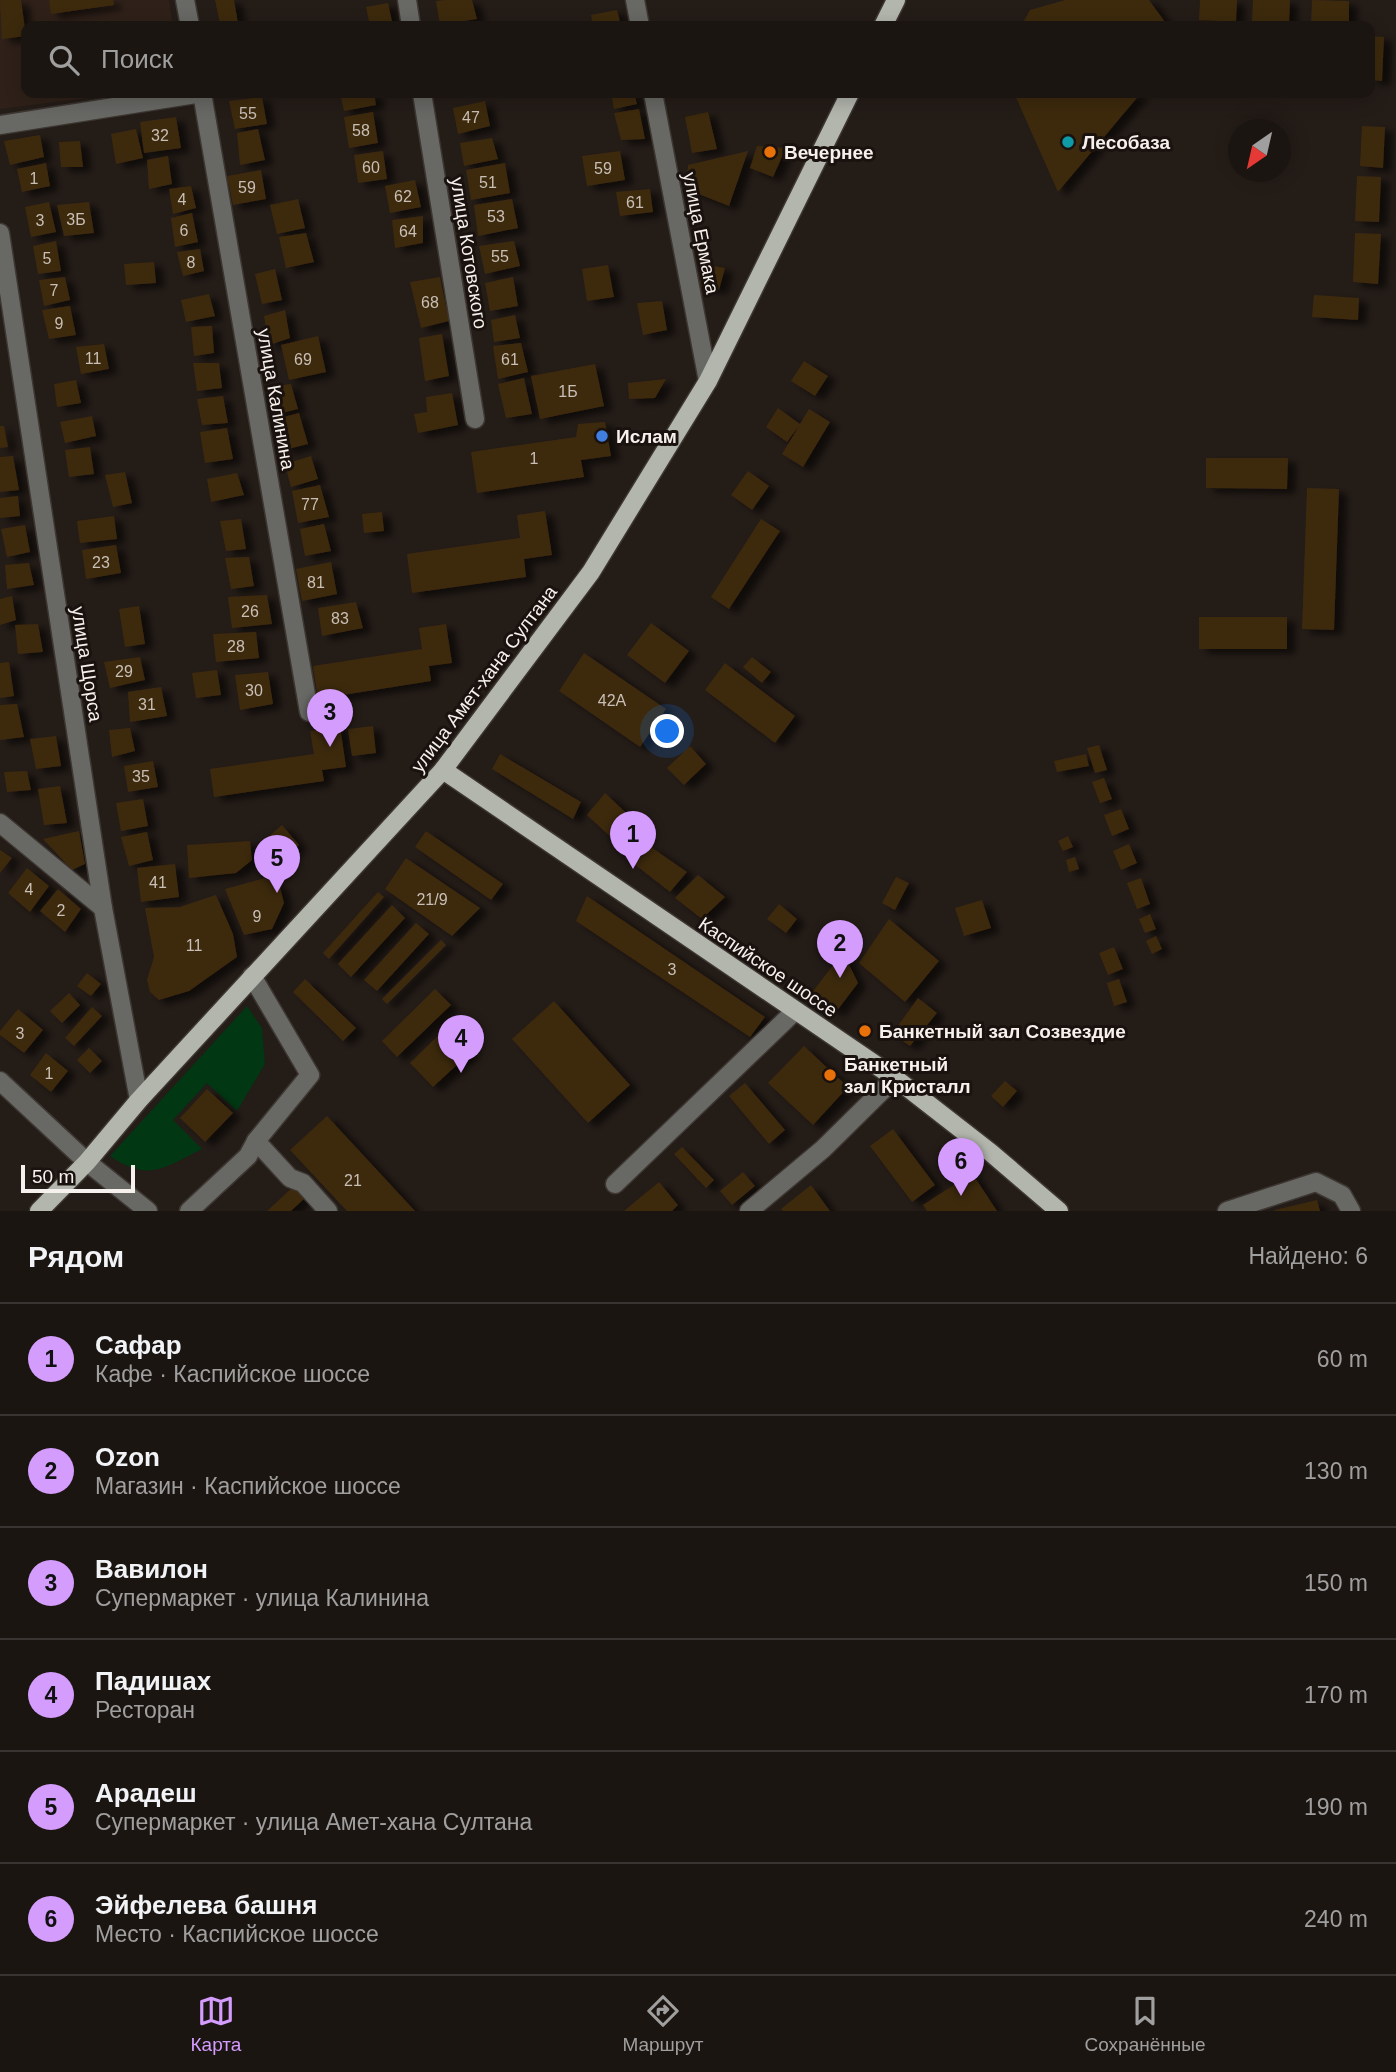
<!DOCTYPE html>
<html lang="ru">
<head>
<meta charset="utf-8">
<style>
	:root { --surface:#1b1511; --page:#28221f; --text:#f1f3f6; --muted:#a09f9f; --line:#393431; --accent:#d39cfd }
	body { margin:0; font-family:Arial,sans-serif; background:var(--page); color:var(--text) }
	.compass { position:absolute; left:1228px; top:119px; width:63px; height:63px; border-radius:50%; background:var(--surface); box-shadow:0 4px 18px #0003; rotate:214deg }
	.scale { position:absolute; left:21px; bottom:18px; width:114px; box-sizing:border-box; padding-left:7px; border:4px solid #f7f1ee; border-top:0; font-size:19px; line-height:24px; white-space:nowrap; color:#f7f1ee; -webkit-text-stroke:5px #1a120e; paint-order:stroke }
	.you { position:absolute; left:668px; top:732px; width:24px; height:24px; margin:-18px; border:5px solid #fff; border-radius:50%; background:#1a73e8; box-shadow:0 0 0 10px #1a73e833 }
	.badge { display:grid; place-items:center; width:46px; height:46px; border-radius:50%; background:var(--accent); color:#111; font-size:23px; font-weight:700 }
	.pin { position:absolute; translate:-50% -58px; filter:drop-shadow(0 2px 4px #0008) }
	.pin::after { content:''; position:absolute; top:37px; width:24px; height:21px; background:inherit; clip-path:polygon(0 0,100% 0,50% 100%) }
	.list { margin:0; padding:0; list-style:none }
	h2 { display:flex; justify-content:space-between; align-items:center; height:91px; margin:0; padding:0 28px; font-size:30px }
	h2 small { font-size:23px; font-weight:400; color:var(--muted) }
	.list li { display:grid; grid-template-columns:46px 1fr auto; gap:21px; align-items:center; box-sizing:border-box; height:112px; padding:0 28px; border-top:2px solid var(--line) }
	.list b { display:block; font-size:26px; white-space:nowrap }
	.list p { margin:0; font-size:23px; white-space:nowrap; color:var(--muted) }
	.list em { font-size:23px; font-style:normal; color:var(--muted) }
	.icon { flex:none; width:38px; height:38px; fill:none; stroke:currentColor; stroke-width:2; stroke-linecap:round; stroke-linejoin:round }
	.map { position:relative; flex:none; width:1396px; height:1211px; overflow:hidden }
	.search { position:absolute; background:var(--surface); box-shadow:0 4px 18px #0003; left:21px; right:21px; top:21px; height:77px; display:flex; align-items:center; gap:18px; box-sizing:border-box; padding:0 24px; border-radius:14px; color:var(--muted); font-size:26px }
	.sheet { height:763px; background:var(--surface) }
	nav { display:flex; justify-content:space-around; align-items:center; box-sizing:border-box; height:98px; border-top:2px solid var(--line); background:var(--surface); font-size:19px; color:var(--muted) }
	nav a { display:grid; justify-items:center; gap:4px }
	nav .on { color:var(--accent) }
	.map>svg:first-child { display:block }
	.built { fill:#2f2119 }
	.green { fill:#013713 }
	.building { fill:#3e2911; filter:url(#shadow) }
	.lines { fill:none; stroke-linecap:round; stroke-linejoin:round }
	.minor-casing { stroke:#3d3631; stroke-width:21 }
	.major-casing { stroke:#3d3631; stroke-width:21 }
	.minor { stroke:#686965; stroke-width:18 }
	.major { stroke:#b3b6ad; stroke-width:18 }
	.culture-dot { fill:#0f9aa8; stroke:#1a120e; stroke-width:2.5 }
	.food-dot { fill:#e8710a; stroke:#1a120e; stroke-width:2.5 }
	.shop-dot { fill:#3f7fe0; stroke:#1a120e; stroke-width:2.5 }
	.labels { text-anchor:middle; dominant-baseline:central; stroke-width:6; stroke-linejoin:round; paint-order:stroke }
	.number-label { font-size:16px; fill:#c9bfb7 }
	.poi-label { font-size:19px; font-weight:bold; fill:#f7f1ee; stroke:#1a120e; text-anchor:start }
	.street-label { font-size:19px; fill:#f7f1ee; stroke:#1a120e }
</style>
</head>
<body>
<div class="map">
<svg width="1396" height="1211" viewBox="0 0 1396 1211">
	<defs>
		<filter id="shadow"><feDropShadow dx="8" dy="4.5" stdDeviation="3.5" flood-color="#0009"/></filter>
	</defs>
	<rect width="100%" height="100%" fill="#241c17"/>
	<polygon class="built" points="0,0 169,0 173,26 26,26 26,93 127,93 0,109"/>
	<path class="green" d="M247,1006L262,1028L265,1064L237,1111L207,1083L173,1120L202,1149C166,1167 148,1183 110,1156Z"/>
	<g class="building">
		<polygon points="0,0 21,0 26,36 2,39"/>
		<polygon points="49,0 113,0 114,5 51,14"/>
		<polygon points="215,0 234,0 238,23 220,24"/>
		<polygon points="445,0 472,0 477,19 440,25 436,1"/>
		<polygon points="1065,0 1149,0 1168,26 1021,26 1030,10"/>
		<polygon points="1200,0 1237,0 1236,22 1199,20"/>
		<polygon points="1253,0 1290,0 1289,25 1252,24"/>
		<polygon points="1312,0 1349,1 1349,26 1311,26"/>
		<polygon points="388,3 393,26 370,26 366,7"/>
		<polygon points="617,10 621,26 593,26 591,15"/>
		<polygon points="1370,36 1384,37 1382,81 1370,80"/>
		<polygon points="340,93 374,93 376,105 344,111"/>
		<polygon points="611,93 634,93 637,104 614,109"/>
		<polygon points="1014,93 1141,93 1058,192"/>
		<polygon points="262,97 267,124 235,129 229,101"/>
		<polygon points="485,101 490,126 458,134 453,108"/>
		<polygon points="639,109 645,139 621,140 614,113"/>
		<polygon points="373,112 378,143 349,148 344,117"/>
		<polygon points="708,112 717,149 692,153 685,117"/>
		<polygon points="176,117 181,148 144,153 140,122"/>
		<polygon points="1362,126 1385,127 1383,168 1360,166"/>
		<polygon points="136,129 143,158 116,164 111,134"/>
		<polygon points="258,129 265,160 240,165 237,133"/>
		<polygon points="40,135 44,157 10,165 4,141"/>
		<polygon points="492,138 498,159 464,166 460,143"/>
		<polygon points="80,141 83,167 61,167 59,142"/>
		<polygon points="757,146 786,148 773,177 750,168"/>
		<polygon points="383,151 387,179 358,183 354,155"/>
		<polygon points="620,151 625,180 587,186 582,156"/>
		<polygon points="748,151 729,206 686,189 688,165"/>
		<polygon points="168,156 172,184 149,189 147,160"/>
		<polygon points="46,163 50,186 22,192 17,169"/>
		<polygon points="505,163 510,193 471,200 466,170"/>
		<polygon points="261,170 266,199 233,205 227,176"/>
		<polygon points="1357,176 1381,177 1379,222 1355,221"/>
		<polygon points="415,180 421,207 390,213 385,186"/>
		<polygon points="191,186 196,208 173,214 169,189"/>
		<polygon points="650,189 653,212 620,216 616,192"/>
		<polygon points="298,199 305,228 277,234 270,205"/>
		<polygon points="512,199 518,228 478,236 474,205"/>
		<polygon points="49,202 56,232 31,237 25,207"/>
		<polygon points="89,202 94,233 64,236 57,205"/>
		<polygon points="192,213 198,242 175,247 171,218"/>
		<polygon points="423,216 423,243 395,248 392,220"/>
		<polygon points="306,233 314,262 286,268 279,237"/>
		<polygon points="1355,233 1381,234 1378,284 1353,282"/>
		<polygon points="56,241 61,271 38,274 33,246"/>
		<polygon points="514,241 520,266 485,274 479,246"/>
		<polygon points="200,249 204,271 183,276 177,252"/>
		<polygon points="154,262 156,283 126,285 124,264"/>
		<polygon points="698,263 725,268 719,290 701,287"/>
		<polygon points="608,265 614,297 587,301 582,269"/>
		<polygon points="275,269 282,300 262,304 255,274"/>
		<polygon points="65,277 70,300 44,306 39,280"/>
		<polygon points="440,277 449,321 421,328 410,282"/>
		<polygon points="513,277 518,306 490,311 485,283"/>
		<polygon points="209,294 215,316 186,322 181,300"/>
		<polygon points="1314,295 1359,298 1358,320 1312,317"/>
		<polygon points="662,301 667,330 643,335 637,303"/>
		<polygon points="70,306 76,335 49,339 42,310"/>
		<polygon points="285,310 290,338 269,345 264,316"/>
		<polygon points="515,315 520,338 494,342 491,320"/>
		<polygon points="212,326 214,353 194,356 191,327"/>
		<polygon points="442,334 449,376 425,381 419,338"/>
		<polygon points="318,336 326,372 289,380 281,345"/>
		<polygon points="521,343 528,372 498,379 493,346"/>
		<polygon points="104,344 109,369 81,374 76,347"/>
		<polygon points="804,361 828,376 815,396 791,381"/>
		<polygon points="193,363 219,363 222,388 197,391"/>
		<polygon points="595,364 604,406 540,419 531,376"/>
		<polygon points="524,378 532,414 506,418 498,384"/>
		<polygon points="666,379 655,398 629,399 628,383"/>
		<polygon points="76,380 81,403 57,407 54,384"/>
		<polygon points="291,384 298,409 274,415 270,387"/>
		<polygon points="452,393 458,425 418,433 414,414 427,412 426,397"/>
		<polygon points="223,396 228,423 202,425 197,399"/>
		<polygon points="778,408 800,424 809,409 830,422 803,467 782,454 799,426 787,442 766,427"/>
		<polygon points="299,413 308,444 284,450 276,419"/>
		<polygon points="92,416 96,436 65,443 60,422"/>
		<polygon points="605,422 611,456 581,460 584,477 477,493 471,452 576,437 578,424"/>
		<polygon points="0,426 4,426 8,447 0,448"/>
		<polygon points="227,428 233,459 205,463 200,432"/>
		<polygon points="90,447 94,474 69,477 65,450"/>
		<polygon points="13,456 19,490 0,492 0,457"/>
		<polygon points="311,456 318,479 291,487 285,464"/>
		<polygon points="1206,458 1288,458 1287,489 1206,488"/>
		<polygon points="748,471 769,486 752,510 731,495"/>
		<polygon points="125,472 132,503 113,507 105,475"/>
		<polygon points="237,473 244,495 211,502 207,479"/>
		<polygon points="320,485 329,517 298,523 292,491"/>
		<polygon points="1307,488 1339,489 1334,630 1302,629"/>
		<polygon points="18,496 20,516 0,518 0,498"/>
		<polygon points="545,511 552,555 524,559 526,577 412,593 407,554 520,538 517,515"/>
		<polygon points="382,512 384,531 364,533 362,514"/>
		<polygon points="114,516 117,539 80,543 77,521"/>
		<polygon points="241,519 246,549 226,551 220,521"/>
		<polygon points="761,519 780,531 729,609 711,597"/>
		<polygon points="324,524 331,551 305,556 300,529"/>
		<polygon points="25,525 30,552 7,557 1,529"/>
		<polygon points="116,545 121,573 86,579 82,550"/>
		<polygon points="249,557 254,586 231,589 225,558"/>
		<polygon points="331,562 337,594 302,601 296,569"/>
		<polygon points="29,563 34,585 7,589 5,565"/>
		<polygon points="267,595 272,624 232,628 228,597"/>
		<polygon points="12,596 16,620 0,625 0,599"/>
		<polygon points="356,602 363,628 322,636 318,608"/>
		<polygon points="139,606 145,644 125,647 119,609"/>
		<rect x="1199" y="617" width="88" height="32"/>
		<polygon points="651,623 689,651 665,683 627,655"/>
		<polygon points="38,624 43,652 18,654 15,625"/>
		<polygon points="446,624 452,663 429,666 431,681 318,699 313,666 422,649 419,628"/>
		<polygon points="256,632 259,658 216,662 213,634"/>
		<polygon points="584,653 666,709 640,747 559,691"/>
		<polygon points="140,657 145,680 110,688 104,662"/>
		<polygon points="752,657 771,672 762,683 743,667"/>
		<polygon points="9,662 14,696 0,698 0,663"/>
		<polygon points="725,663 795,716 775,743 705,690"/>
		<polygon points="217,670 221,695 196,698 192,673"/>
		<polygon points="268,672 273,704 240,710 235,675"/>
		<polygon points="161,687 167,716 130,722 128,692"/>
		<polygon points="17,704 24,737 0,740 0,705"/>
		<polygon points="340,726 346,767 322,770 324,781 214,797 210,769 314,754 310,731"/>
		<polygon points="373,726 376,753 352,756 348,729"/>
		<polygon points="130,728 135,751 112,757 109,730"/>
		<polygon points="56,736 61,766 36,769 30,739"/>
		<polygon points="1099,745 1107,770 1095,773 1087,748"/>
		<polygon points="690,746 706,764 684,785 667,768"/>
		<polygon points="500,754 581,802 573,819 492,769"/>
		<polygon points="1086,754 1089,766 1057,772 1054,761"/>
		<polygon points="153,761 158,787 128,792 124,766"/>
		<polygon points="27,771 31,790 7,792 4,772"/>
		<polygon points="1104,778 1112,799 1100,803 1092,782"/>
		<polygon points="60,786 67,823 44,825 38,789"/>
		<polygon points="605,793 637,823 617,843 587,815"/>
		<polygon points="143,799 148,826 121,831 116,803"/>
		<polygon points="1121,809 1129,829 1112,836 1104,815"/>
		<polygon points="282,825 299,845 278,861 261,843"/>
		<polygon points="79,831 85,864 72,870 43,839"/>
		<polygon points="426,831 503,884 491,900 415,847"/>
		<polygon points="147,832 153,860 129,866 121,837"/>
		<polygon points="1068,836 1073,847 1063,851 1058,841"/>
		<polygon points="250,841 252,860 236,873 189,878 187,845"/>
		<polygon points="1129,844 1137,863 1121,870 1113,851"/>
		<polygon points="651,847 687,872 670,892 634,864"/>
		<polygon points="0,850 12,858 0,873"/>
		<polygon points="1075,857 1079,869 1069,872 1066,860"/>
		<polygon points="406,858 480,908 452,936 385,889"/>
		<polygon points="175,864 179,897 141,902 137,868"/>
		<polygon points="27,868 49,886 30,912 8,893"/>
		<polygon points="698,875 725,897 702,919 675,898"/>
		<polygon points="896,877 909,883 895,910 882,903"/>
		<polygon points="265,878 280,887 284,903 272,929 244,935 225,889"/>
		<polygon points="1141,878 1150,904 1137,909 1127,883"/>
		<polygon points="58,889 81,909 65,932 40,911"/>
		<polygon points="378,892 384,897 329,959 323,953"/>
		<polygon points="216,895 233,934 237,957 189,991 159,1000 150,992 147,980 154,957 145,908 180,907"/>
		<polygon points="587,896 765,1017 750,1037 576,921"/>
		<polygon points="982,900 991,928 964,936 955,908"/>
		<polygon points="779,904 797,919 786,933 767,919"/>
		<polygon points="392,905 405,918 351,977 338,964"/>
		<polygon points="1150,914 1156,929 1145,933 1139,919"/>
		<polygon points="889,919 939,961 905,1002 859,963"/>
		<polygon points="416,923 429,934 377,991 364,980"/>
		<polygon points="1156,936 1162,949 1152,954 1146,941"/>
		<polygon points="441,940 446,945 387,1004 382,999"/>
		<polygon points="1114,947 1123,969 1108,975 1099,953"/>
		<polygon points="843,952 858,983 836,1012 811,994"/>
		<polygon points="87,973 101,984 91,996 77,986"/>
		<polygon points="305,979 356,1028 343,1041 293,992"/>
		<polygon points="1119,979 1127,1002 1114,1006 1107,983"/>
		<polygon points="435,989 451,1005 397,1057 382,1041"/>
		<polygon points="69,993 80,1005 62,1023 50,1011"/>
		<polygon points="918,998 937,1013 910,1046 892,1034"/>
		<polygon points="554,1001 630,1085 588,1123 512,1039"/>
		<polygon points="92,1007 102,1016 74,1046 65,1038"/>
		<polygon points="18,1009 43,1030 24,1053 0,1035 0,1031"/>
		<polygon points="447,1027 471,1052 433,1087 410,1063"/>
		<polygon points="804,1046 848,1087 813,1125 768,1083"/>
		<polygon points="89,1048 102,1061 90,1073 77,1060"/>
		<polygon points="46,1053 68,1071 51,1092 30,1075"/>
		<polygon points="1005,1081 1017,1091 1003,1107 991,1096"/>
		<polygon points="745,1083 785,1130 769,1144 729,1096"/>
		<polygon points="207,1089 233,1113 205,1142 180,1118"/>
		<polygon points="327,1116 415,1211 347,1211 290,1150"/>
		<polygon points="893,1129 935,1185 912,1202 870,1146"/>
		<polygon points="682,1147 714,1180 706,1188 674,1154"/>
		<polygon points="743,1172 755,1186 732,1205 720,1191"/>
		<polygon points="972,1173 997,1211 927,1211 923,1205"/>
		<polygon points="659,1182 678,1205 672,1211 624,1211"/>
		<polygon points="295,1185 306,1197 291,1211 267,1211"/>
		<polygon points="811,1185 830,1211 783,1211 781,1209"/>
		<polygon points="1317,1200 1320,1211 1275,1211 1275,1210"/>
	</g>
	<g class="lines">
		<defs>
			<g id="minor">
				<polyline points="185,0 190,26"/>
				<polyline points="407,0 411,26"/>
				<polyline points="635,0 640,26"/>
				<polyline points="202,93 309,712"/>
				<polyline points="422,93 475,419"/>
				<polyline points="653,93 708,381"/>
				<polyline points="0,125 202,93"/>
				<polyline points="0,233 103,908 139,1100"/>
				<polyline points="0,823 103,908"/>
				<polyline points="0,1081 87,1162 148,1211"/>
				<polyline points="256,1141 290,1178 303,1183 328,1211"/>
				<polyline points="615,1184 795,1011"/>
				<polyline points="189,1211 248,1156 256,1141 310,1075 252,976"/>
				<polyline points="749,1211 823,1149 895,1078"/>
				<polyline points="1227,1211 1316,1182 1342,1195 1351,1211"/>
			</g>
			<g id="major">
				<polyline points="883,26 896,0"/>
				<polyline points="443,770 895,1078 990,1152 1059,1211"/>
				<polyline points="39,1211 87,1162 139,1100 443,770 591,572 708,381 850,93"/>
			</g>
		</defs>
		<use href="#minor" class="minor-casing"/>
		<use href="#major" class="major-casing"/>
		<use href="#minor" class="minor"/>
		<use href="#major" class="major"/>
	</g>
	<circle class="culture-dot" cx="1068" cy="142" r="7"/>
	<g class="food-dot">
		<circle cx="770" cy="152" r="7"/>
		<circle cx="865" cy="1031" r="7"/>
		<circle cx="830" cy="1075" r="7"/>
	</g>
	<circle class="shop-dot" cx="602" cy="436" r="7"/>
	<g class="labels">
		<g class="number-label">
			<text x="248" y="113">55</text>
			<text x="471" y="117">47</text>
			<text x="361" y="130">58</text>
			<text x="160" y="135">32</text>
			<text x="371" y="167">60</text>
			<text x="603" y="168">59</text>
			<text x="34" y="178">1</text>
			<text x="488" y="182">51</text>
			<text x="247" y="187">59</text>
			<text x="403" y="196">62</text>
			<text x="182" y="199">4</text>
			<text x="635" y="202">61</text>
			<text x="496" y="216">53</text>
			<text x="76" y="219">3Б</text>
			<text x="40" y="220">3</text>
			<text x="184" y="230">6</text>
			<text x="408" y="231">64</text>
			<text x="500" y="256">55</text>
			<text x="47" y="258">5</text>
			<text x="191" y="262">8</text>
			<text x="54" y="290">7</text>
			<text x="430" y="302">68</text>
			<text x="59" y="323">9</text>
			<text x="93" y="358">11</text>
			<text x="303" y="359">69</text>
			<text x="510" y="359">61</text>
			<text x="568" y="391">1Б</text>
			<text x="534" y="458">1</text>
			<text x="310" y="504">77</text>
			<text x="101" y="562">23</text>
			<text x="316" y="582">81</text>
			<text x="250" y="611">26</text>
			<text x="340" y="618">83</text>
			<text x="236" y="646">28</text>
			<text x="124" y="671">29</text>
			<text x="254" y="690">30</text>
			<text x="612" y="700">42А</text>
			<text x="147" y="704">31</text>
			<text x="141" y="776">35</text>
			<text x="158" y="882">41</text>
			<text x="29" y="889">4</text>
			<text x="432" y="899">21/9</text>
			<text x="61" y="910">2</text>
			<text x="257" y="916">9</text>
			<text x="194" y="945">11</text>
			<text x="672" y="969">3</text>
			<text x="20" y="1033">3</text>
			<text x="49" y="1073">1</text>
			<text x="353" y="1180">21</text>
		</g>
		<g class="poi-label">
			<text x="1082" y="142">Лесобаза</text>
			<text x="784" y="152">Вечернее</text>
			<text x="616" y="436">Ислам</text>
			<text x="879" y="1031">Банкетный зал Созвездие</text>
			<text x="844" y="1064">Банкетный<tspan x="844" dy="22">зал Кристалл</tspan></text>
		</g>
		<g class="street-label">
			<text transform="translate(701 233) rotate(79)">улица Ермака</text>
			<text transform="translate(469 253) rotate(81)">улица Котовского</text>
			<text transform="translate(276 399) rotate(80)">улица Калинина</text>
			<text transform="translate(87 664) rotate(81)">улица Щорса</text>
			<text transform="translate(484 679) rotate(-53)">улица Амет-хана Султана</text>
			<text transform="translate(768 967) rotate(34)">Каспийское шоссе</text>
		</g>
	</g>
</svg>
<svg class="compass" viewBox="-18 -18 36 36"><path d="M0-13l5 13h-10z" fill="#e53935"/><path d="M0 13l5-13h-10z" fill="#a09f9f"/></svg>
<div class="scale">50 m</div>
<div class="you"></div>
<div class="pin badge" style="left:633px;top:869px">1</div>
<div class="pin badge" style="left:840px;top:978px">2</div>
<div class="pin badge" style="left:330px;top:747px">3</div>
<div class="pin badge" style="left:461px;top:1073px">4</div>
<div class="pin badge" style="left:277px;top:893px">5</div>
<div class="pin badge" style="left:961px;top:1196px">6</div>
<div class="search"><svg class="icon" aria-label="search" viewBox="0 0 24 24"><circle cx="10" cy="10" r="6"/><path d="M15 15l6 6"/></svg>Поиск</div>
</div>
<section class="sheet">
<h2>Рядом<small>Найдено: 6</small></h2>
<ul class="list">
<li><span class="badge">1</span><div><b>Сафар</b><p>Кафе · Каспийское шоссе</p></div><em>60 m</em></li>
<li><span class="badge">2</span><div><b>Ozon</b><p>Магазин · Каспийское шоссе</p></div><em>130 m</em></li>
<li><span class="badge">3</span><div><b>Вавилон</b><p>Супермаркет · улица Калинина</p></div><em>150 m</em></li>
<li><span class="badge">4</span><div><b>Падишах</b><p>Ресторан</p></div><em>170 m</em></li>
<li><span class="badge">5</span><div><b>Арадеш</b><p>Супермаркет · улица Амет-хана Султана</p></div><em>190 m</em></li>
<li><span class="badge">6</span><div><b>Эйфелева башня</b><p>Место · Каспийское шоссе</p></div><em>240 m</em></li>
</ul>
</section>
<nav>
<a class="on"><svg class="icon" aria-label="map" viewBox="0 0 24 24"><path d="M3 6l6-2 6 2 6-2v14l-6 2-6-2-6 2zM9 4v14M15 6v14"/></svg>Карта</a>
<a><svg class="icon" aria-label="directions" viewBox="0 0 24 24"><path d="M12 3l9 9-9 9-9-9zM9 14v-3h6M13 9l2 2-2 2"/></svg>Маршрут</a>
<a><svg class="icon" aria-label="saved" viewBox="0 0 24 24"><path d="M7 4h10v16l-5-4-5 4z"/></svg>Сохранённые</a>
</nav>
</body>
</html>
